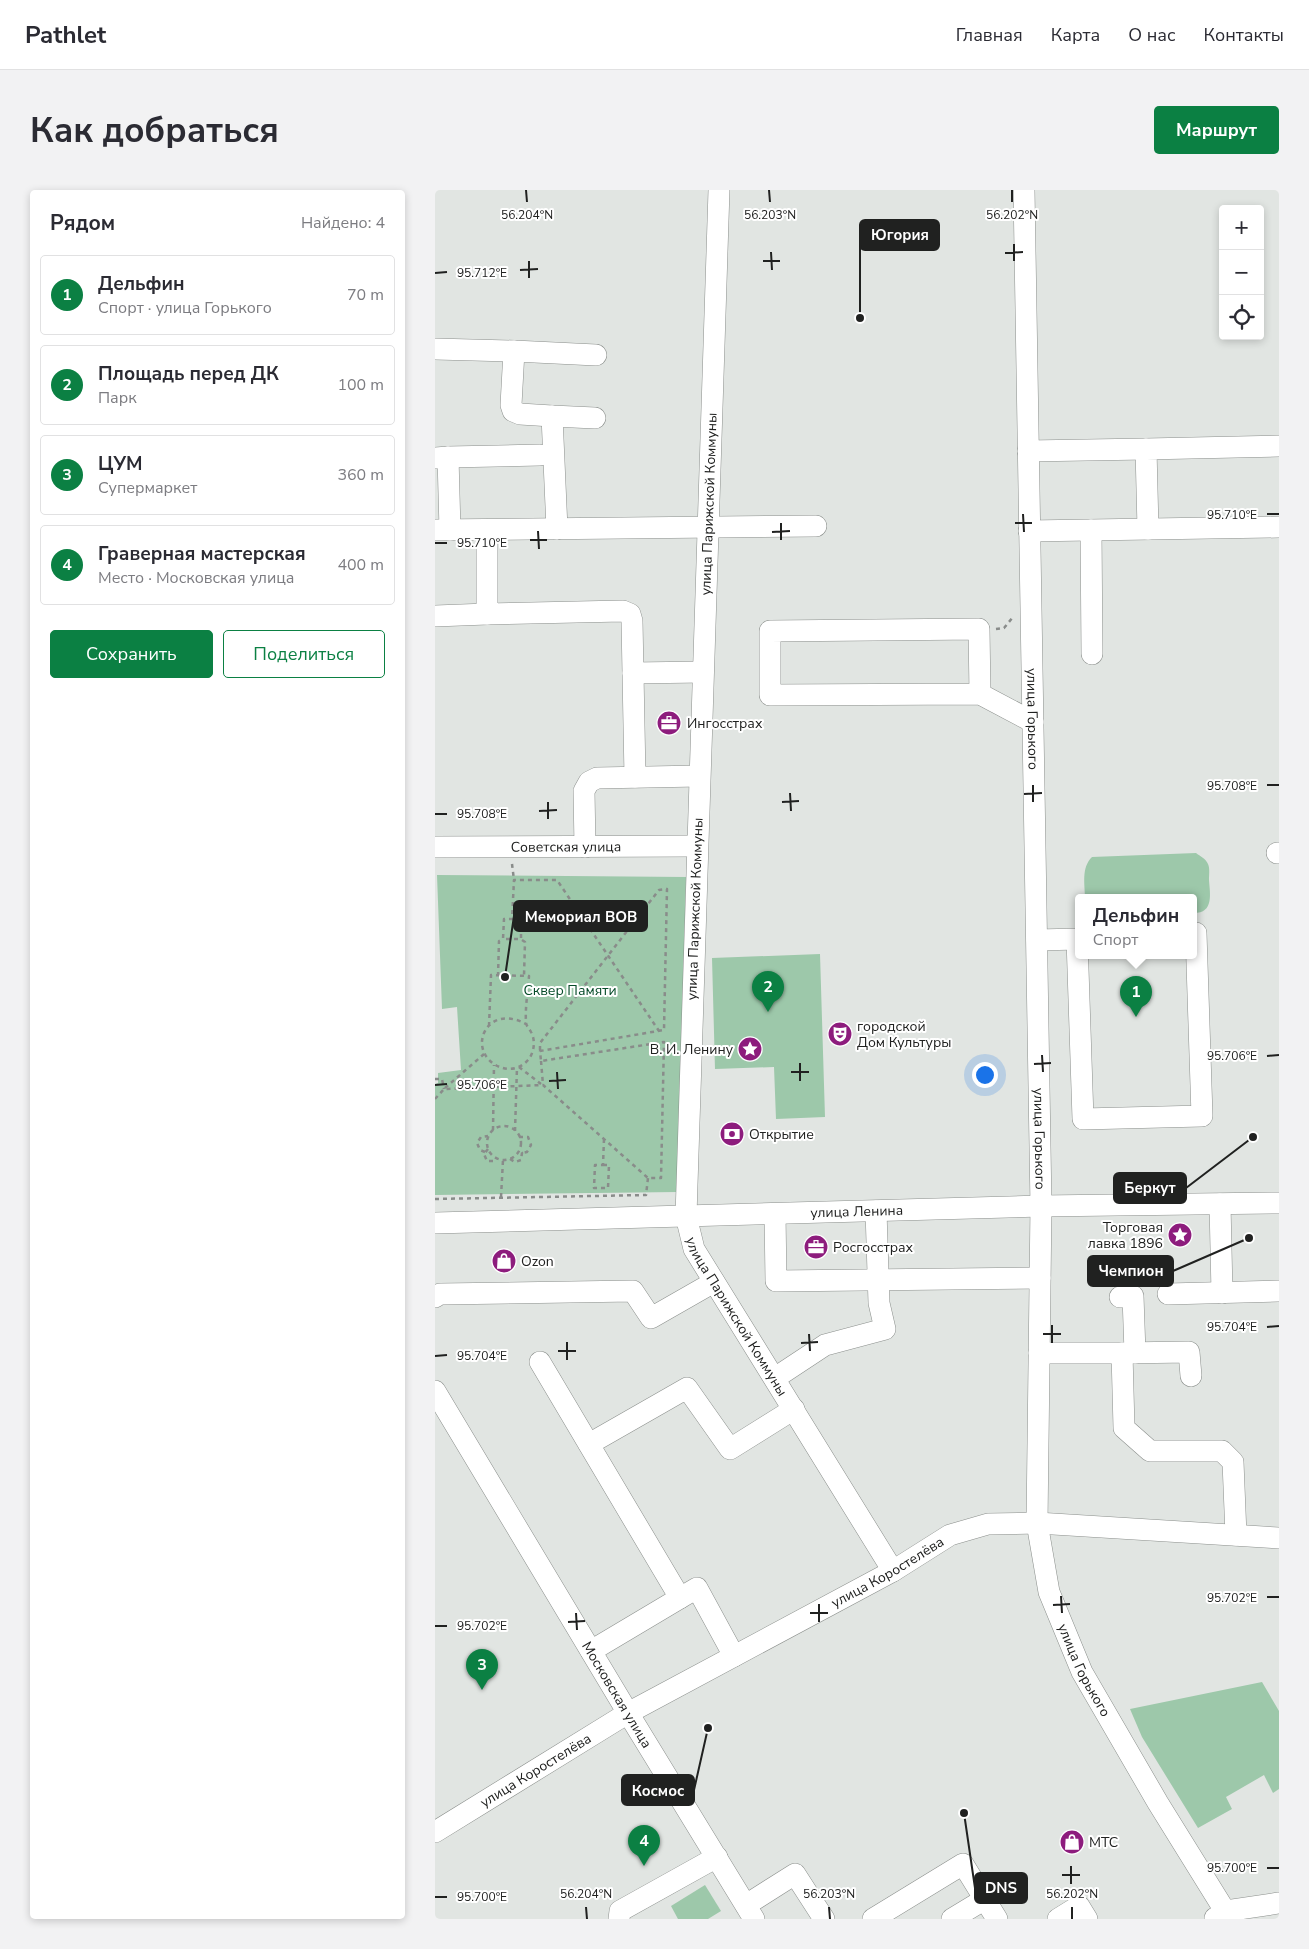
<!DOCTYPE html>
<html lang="ru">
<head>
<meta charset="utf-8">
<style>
	:root { --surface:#fff; --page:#f2f2f3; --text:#2b2b33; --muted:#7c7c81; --line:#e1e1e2; --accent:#0b8043 }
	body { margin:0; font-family:"Nunito Sans",sans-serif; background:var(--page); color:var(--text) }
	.controls { position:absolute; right:15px; top:15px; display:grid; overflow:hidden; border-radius:5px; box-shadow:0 2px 8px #0003 }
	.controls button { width:45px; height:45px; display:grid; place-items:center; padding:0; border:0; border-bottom:1px solid var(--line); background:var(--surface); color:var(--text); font:25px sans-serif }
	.you { position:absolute; left:549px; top:884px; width:18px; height:18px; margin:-12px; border:4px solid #fff; border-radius:50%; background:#1a73e8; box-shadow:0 0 0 8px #1a73e833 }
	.badge { display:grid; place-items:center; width:32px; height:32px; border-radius:50%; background:var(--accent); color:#fff; font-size:16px; font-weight:700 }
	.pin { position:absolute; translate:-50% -41px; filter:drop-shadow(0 1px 2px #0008) }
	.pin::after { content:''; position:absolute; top:26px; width:18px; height:15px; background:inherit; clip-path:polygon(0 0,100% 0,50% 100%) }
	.popup { position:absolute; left:640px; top:704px; width:122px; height:65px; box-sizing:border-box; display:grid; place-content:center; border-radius:5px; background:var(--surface); filter:drop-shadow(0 1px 4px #0005); font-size:16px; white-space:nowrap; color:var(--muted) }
	.popup b { font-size:19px; color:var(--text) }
	.popup::after { content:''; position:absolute; left:50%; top:100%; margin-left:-10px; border:10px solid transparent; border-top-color:var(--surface) }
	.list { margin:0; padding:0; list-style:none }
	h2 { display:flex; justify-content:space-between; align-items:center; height:65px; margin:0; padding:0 20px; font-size:21px }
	h2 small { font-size:16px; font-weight:400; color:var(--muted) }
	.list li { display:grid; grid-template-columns:32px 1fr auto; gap:15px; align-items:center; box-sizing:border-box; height:80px; margin:0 10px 10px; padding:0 10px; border:1px solid var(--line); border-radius:5px }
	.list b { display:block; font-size:19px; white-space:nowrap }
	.list p { margin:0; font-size:16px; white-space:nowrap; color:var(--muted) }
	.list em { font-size:16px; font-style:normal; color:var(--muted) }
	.actions { display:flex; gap:10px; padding:15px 20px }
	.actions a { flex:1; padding:11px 0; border:1px solid var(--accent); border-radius:5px; text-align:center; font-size:18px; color:var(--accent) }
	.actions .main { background:var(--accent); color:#fff }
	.icon { flex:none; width:28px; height:28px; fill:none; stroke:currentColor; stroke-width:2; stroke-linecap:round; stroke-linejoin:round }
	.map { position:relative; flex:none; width:844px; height:1729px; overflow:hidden; border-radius:5px }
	header { display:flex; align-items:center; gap:30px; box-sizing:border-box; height:70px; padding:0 25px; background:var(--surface); border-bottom:1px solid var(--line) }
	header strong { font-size:24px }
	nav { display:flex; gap:28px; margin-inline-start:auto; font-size:18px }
	.intro { display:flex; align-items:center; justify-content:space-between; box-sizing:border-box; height:120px; padding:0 30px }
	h1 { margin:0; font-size:35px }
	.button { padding:12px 22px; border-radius:5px; background:var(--accent); color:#fff; font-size:18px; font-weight:700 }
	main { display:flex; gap:30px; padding:0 30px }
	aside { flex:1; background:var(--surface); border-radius:5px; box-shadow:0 2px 8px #0003 }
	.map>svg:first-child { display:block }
	.green { fill:#9dc8aa }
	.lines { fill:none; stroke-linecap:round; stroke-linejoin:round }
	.minor-casing { stroke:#8b8f8c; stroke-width:22 }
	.path { stroke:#898c8a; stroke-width:2.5; stroke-dasharray:4 4; stroke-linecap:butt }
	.minor { stroke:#fff; stroke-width:21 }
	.ticks { fill:none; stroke:#202120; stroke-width:2 }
	.labels { text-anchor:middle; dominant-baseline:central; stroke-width:4; stroke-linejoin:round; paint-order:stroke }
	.street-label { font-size:14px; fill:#202120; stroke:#fff }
	.poi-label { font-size:14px; fill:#202120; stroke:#fff; text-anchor:start }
	.park-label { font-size:14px; fill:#054b29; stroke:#fff }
	.ticks-label { font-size:12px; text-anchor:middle; fill:#202120; stroke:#fff; stroke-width:4; stroke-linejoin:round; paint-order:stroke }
	.leader { fill:none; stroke:#202120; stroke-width:2 }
	.callout-dot { fill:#202120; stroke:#fff; stroke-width:2 }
	.callout { fill:#202120; stroke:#202120; stroke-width:2 }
	.callout-label { font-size:15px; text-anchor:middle; font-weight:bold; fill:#fff }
</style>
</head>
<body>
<header>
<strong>Pathlet</strong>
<nav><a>Главная</a><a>Карта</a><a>О нас</a><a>Контакты</a></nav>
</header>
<div class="intro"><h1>Как добраться</h1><a class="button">Маршрут</a></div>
<main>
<aside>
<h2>Рядом<small>Найдено: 4</small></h2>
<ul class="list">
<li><span class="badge">1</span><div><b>Дельфин</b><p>Спорт · улица Горького</p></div><em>70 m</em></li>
<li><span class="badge">2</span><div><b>Площадь перед ДК</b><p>Парк</p></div><em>100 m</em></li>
<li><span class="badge">3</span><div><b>ЦУМ</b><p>Супермаркет</p></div><em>360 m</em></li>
<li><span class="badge">4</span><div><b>Граверная мастерская</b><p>Место · Московская улица</p></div><em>400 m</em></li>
</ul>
<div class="actions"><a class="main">Сохранить</a><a>Поделиться</a></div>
</aside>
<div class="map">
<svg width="844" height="1729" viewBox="0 0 844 1729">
	<rect width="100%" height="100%" fill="#e1e5e2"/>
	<g class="green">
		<path d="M761,663C765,666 771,669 773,674C775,678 774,685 774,690C775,704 779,723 759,723L758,708H650C650,694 646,678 657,667Z"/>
		<polygon points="2,685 251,687 243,1002 0,1005 0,894 3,893 3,883 26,880 22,817 7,819"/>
		<polygon points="385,764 390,927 341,929 339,877 280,879 277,768"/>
		<polygon points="827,1492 844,1521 844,1599 838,1603 829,1585 791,1607 797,1619 763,1638 707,1547 695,1519"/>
		<polygon points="270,1695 286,1721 273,1729 243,1729 236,1716"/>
	</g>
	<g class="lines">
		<defs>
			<g id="minor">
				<path id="s1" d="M284,0L251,1026L259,1059L458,1381"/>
				<path id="s2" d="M589,0L606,1016L602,1333L614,1402L647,1482L723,1613L795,1729"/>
				<polyline points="0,159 79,161"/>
				<polyline points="117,226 85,224 78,221 76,215 79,161 161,165"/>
				<polyline points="593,261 711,259"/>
				<polyline points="13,267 105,265"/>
				<polyline points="0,268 13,267 15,340"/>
				<polyline points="122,339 117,226 160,228"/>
				<polyline points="713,339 711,259 844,256"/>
				<polyline points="0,340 381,336"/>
				<polyline points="52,340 52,424 188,421 195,424 197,431 200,587"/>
				<polyline points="656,340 657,464"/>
				<polyline points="594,341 844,337"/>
				<polyline points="0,426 52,424"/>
				<polyline points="198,483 268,482"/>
				<polyline points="545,504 544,439 335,441 335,505 545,504 598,532"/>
				<path id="s3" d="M0,657L262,656"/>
				<polyline points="150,657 149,601 154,592 162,588 264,586"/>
				<polyline points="842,663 844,663"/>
				<polyline points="642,749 648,929 767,926 761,743 758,744"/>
				<polyline points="602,750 644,749"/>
				<polyline points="785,1014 787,1103"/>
				<polyline points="340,1024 341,1091 605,1088"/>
				<path id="s4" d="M0,1033L606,1016L844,1013"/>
				<polyline points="733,1104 843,1101"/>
				<polyline points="0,1107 5,1104 198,1101 216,1128 279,1092"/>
				<polyline points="685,1107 698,1106 700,1163"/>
				<polyline points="604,1163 687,1163 689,1238 715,1261 787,1261 798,1272 801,1345"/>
				<polyline points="687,1163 754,1162 756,1186"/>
				<polyline points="105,1172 245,1408 156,1461"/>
				<polyline points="340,1188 390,1155 450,1139 444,1113 441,1021"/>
				<path id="s5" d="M0,1201L193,1523L319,1729"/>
				<polyline points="154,1254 252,1198 295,1259 359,1219"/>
				<polyline points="245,1408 262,1398 299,1466"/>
				<path id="s6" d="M0,1642L193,1523L458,1381L515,1345L553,1334L602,1333L844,1348"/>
				<polyline points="311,1715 360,1684 389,1729"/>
				<polyline points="780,1728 791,1721 844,1713"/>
				<polyline points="184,1729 185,1721 282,1667"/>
				<polyline points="438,1729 528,1674 562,1729"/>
				<polyline points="517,1729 550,1709"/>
				<polyline points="623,1729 644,1716 652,1729"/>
			</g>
		</defs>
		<use href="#minor" class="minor-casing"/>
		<g class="path">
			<polyline points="561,439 569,438 578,427"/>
			<polyline points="77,674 79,690"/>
			<polyline points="77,729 86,729 86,749 68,749 69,729 77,729 79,690 122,690 224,841"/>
			<polyline points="87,750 90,752 89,786"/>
			<polyline points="63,786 64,751 68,749"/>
			<path d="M54,836L56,785L94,786C93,801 90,817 91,832C91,836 94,838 96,842C101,851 99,863 93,870C74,892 38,869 49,843C57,825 77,826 91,834"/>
			<polyline points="106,871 108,895"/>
			<polyline points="84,877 106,894"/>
			<polyline points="0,889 7,889 9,899"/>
			<polyline points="10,898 49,864"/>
			<polyline points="0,909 9,899 108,895 213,988 226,988 229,852 106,871 105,861 229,840 232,699 224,700 105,853 105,861"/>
			<circle cx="69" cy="953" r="17"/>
			<polyline points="58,940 59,875"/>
			<polyline points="80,941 82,877"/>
			<polyline points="84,947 93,947 96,955 92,962 87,963"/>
			<polyline points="53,959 49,964 52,971 58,971 62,968"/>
			<polyline points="50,962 45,960 42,953 46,947 53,946"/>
			<polyline points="75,969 80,972 86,970 87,963 84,960"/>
			<polyline points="168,975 174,975 173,998 159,998 160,975 168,975 169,949"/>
			<polyline points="66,1007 68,970"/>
			<polyline points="0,1009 211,1005 213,988"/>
		</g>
		<use href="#minor" class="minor"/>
	</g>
	<path class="ticks" d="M91,0L92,12M334,0L335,12M577,0V12M579,54V71M336,62L337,80M570,63L588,62M94,71V88M328,71H345M85,80L103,79M0,83L12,82M588,324L589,342M832,324H844M346,333V350M580,333H597M103,341L104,359M337,342L355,341M95,350H112M0,353H12M598,595V612M832,595H844M355,603L356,621M589,604L607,603M113,612V629M347,612L364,611M104,621L122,620M0,624H12M607,865L608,882M832,866L844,865M365,873V891M599,874L616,873M122,882L123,899M356,882H374M114,891L131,890M0,895L12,894M617,1135V1153M832,1137L844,1136M374,1144L375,1161M608,1144H626M132,1152V1170M366,1153L383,1152M123,1161H141M0,1166L12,1165M626,1406L627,1423M832,1407H844M384,1414V1432M618,1415L635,1414M141,1423L142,1440M375,1423H393M133,1432L150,1431M0,1436H12M636,1676V1694M832,1678H844M627,1685H645M0,1707H12M151,1717L152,1729M394,1717L395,1729M637,1717V1729"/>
	<defs>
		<symbol id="office-disc" viewBox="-11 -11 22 22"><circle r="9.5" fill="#8d1c7d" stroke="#fff"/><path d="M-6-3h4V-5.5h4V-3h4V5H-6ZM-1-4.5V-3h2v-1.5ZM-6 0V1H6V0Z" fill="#fff"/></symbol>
		<symbol id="theatre-disc" viewBox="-11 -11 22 22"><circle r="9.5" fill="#8d1c7d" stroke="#fff"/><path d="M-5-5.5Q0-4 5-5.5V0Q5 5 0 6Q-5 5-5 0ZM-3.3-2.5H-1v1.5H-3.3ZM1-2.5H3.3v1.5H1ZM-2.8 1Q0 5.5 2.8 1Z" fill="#fff"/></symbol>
		<symbol id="sight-disc" viewBox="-11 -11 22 22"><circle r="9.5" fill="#8d1c7d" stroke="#fff"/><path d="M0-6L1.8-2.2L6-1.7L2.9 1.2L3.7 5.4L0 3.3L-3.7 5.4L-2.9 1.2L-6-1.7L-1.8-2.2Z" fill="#fff"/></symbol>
		<symbol id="bank-disc" viewBox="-11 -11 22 22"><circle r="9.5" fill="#8d1c7d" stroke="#fff"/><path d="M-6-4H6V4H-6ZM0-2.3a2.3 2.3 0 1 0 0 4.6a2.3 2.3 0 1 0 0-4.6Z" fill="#fff"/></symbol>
		<symbol id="shop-disc" viewBox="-11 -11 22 22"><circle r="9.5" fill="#8d1c7d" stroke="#fff"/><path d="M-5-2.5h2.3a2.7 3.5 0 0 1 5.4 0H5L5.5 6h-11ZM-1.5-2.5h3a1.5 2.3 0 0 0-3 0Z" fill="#fff"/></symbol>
	</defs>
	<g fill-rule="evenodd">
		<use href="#office-disc" x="220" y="519" width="28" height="28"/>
		<use href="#theatre-disc" x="391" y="830" width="28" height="28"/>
		<use href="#sight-disc" x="301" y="845" width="28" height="28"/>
		<use href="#bank-disc" x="283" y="930" width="28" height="28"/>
		<use href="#sight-disc" x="731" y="1031" width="28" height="28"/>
		<use href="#office-disc" x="367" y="1043" width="28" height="28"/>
		<use href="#shop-disc" x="55" y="1057" width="28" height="28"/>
		<use href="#shop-disc" x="623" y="1638" width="28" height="28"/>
	</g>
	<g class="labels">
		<g class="street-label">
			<text transform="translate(274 314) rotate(-88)">улица Парижской Коммуны</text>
			<text stroke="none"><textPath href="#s2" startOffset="529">улица Горького</textPath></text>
			<text stroke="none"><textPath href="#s3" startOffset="131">Советская улица</textPath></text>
			<text transform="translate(260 719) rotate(-88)">улица Парижской Коммуны</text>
			<text stroke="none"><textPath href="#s2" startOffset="949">улица Горького</textPath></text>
			<text stroke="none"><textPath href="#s4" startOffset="422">улица Ленина</textPath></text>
			<text stroke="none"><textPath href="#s1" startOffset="1140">улица Парижской Коммуны</textPath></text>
			<text stroke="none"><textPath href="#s6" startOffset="522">улица Коростелёва</textPath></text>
			<text stroke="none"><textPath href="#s2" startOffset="1489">улица Горького</textPath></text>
			<text stroke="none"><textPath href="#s5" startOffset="354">Московская улица</textPath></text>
			<text stroke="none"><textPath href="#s6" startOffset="118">улица Коростелёва</textPath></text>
		</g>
		<g class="poi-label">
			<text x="252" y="533">Ингосстрах</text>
			<text x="422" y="836">городской<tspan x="422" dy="16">Дом Культуры</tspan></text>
			<text x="298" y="859" text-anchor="end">В. И. Ленину</text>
			<text x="314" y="944">Открытие</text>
			<text x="728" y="1037" text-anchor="end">Торговая<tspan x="728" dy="16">лавка 1896</tspan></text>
			<text x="398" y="1057">Росгосстрах</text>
			<text x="86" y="1071">Ozon</text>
			<text x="654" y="1652">МТС</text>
		</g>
		<g class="park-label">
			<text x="135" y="800">Сквер Памяти</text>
		</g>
	</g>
	<g class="ticks-label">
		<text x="92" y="29">56.204°N</text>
		<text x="335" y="29">56.203°N</text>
		<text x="577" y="29">56.202°N</text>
		<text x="47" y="87">95.712°E</text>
		<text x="797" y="329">95.710°E</text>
		<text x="47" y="357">95.710°E</text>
		<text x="797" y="600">95.708°E</text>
		<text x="47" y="628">95.708°E</text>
		<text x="797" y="870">95.706°E</text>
		<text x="47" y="899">95.706°E</text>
		<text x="797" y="1141">95.704°E</text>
		<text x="47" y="1170">95.704°E</text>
		<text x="797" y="1412">95.702°E</text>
		<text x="47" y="1440">95.702°E</text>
		<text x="797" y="1682">95.700°E</text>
		<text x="151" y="1708">56.204°N</text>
		<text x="394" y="1708">56.203°N</text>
		<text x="637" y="1708">56.202°N</text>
		<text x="47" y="1711">95.700°E</text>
	</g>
	<path class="leader" d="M425 128L425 45M70 787L79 726M818 947L751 998M814 1048L738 1081M273 1538L259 1600M529 1623L540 1698"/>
	<g class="callout-dot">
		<circle cx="425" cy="128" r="5"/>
		<circle cx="70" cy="787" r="5"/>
		<circle cx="818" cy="947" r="5"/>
		<circle cx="814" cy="1048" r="5"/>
		<circle cx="273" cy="1538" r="5"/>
		<circle cx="529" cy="1623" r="5"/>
	</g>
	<g class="callout">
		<rect x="425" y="30" width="79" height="30" rx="5"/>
		<rect x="79" y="711" width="133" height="30" rx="5"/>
		<rect x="679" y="983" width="72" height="30" rx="5"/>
		<rect x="653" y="1066" width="85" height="30" rx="5"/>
		<rect x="187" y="1585" width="72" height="30" rx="5"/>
		<rect x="540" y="1683" width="52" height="30" rx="5"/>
	</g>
	<g class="callout-label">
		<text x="465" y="50">Югория</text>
		<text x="146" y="732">Мемориал ВОВ</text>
		<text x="715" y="1003">Беркут</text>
		<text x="696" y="1086">Чемпион</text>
		<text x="223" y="1606">Космос</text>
		<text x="566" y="1703">DNS</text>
	</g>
</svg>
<div class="controls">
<button>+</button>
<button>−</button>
<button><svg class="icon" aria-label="locate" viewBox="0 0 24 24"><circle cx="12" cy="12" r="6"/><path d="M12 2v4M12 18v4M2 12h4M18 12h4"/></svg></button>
</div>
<div class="you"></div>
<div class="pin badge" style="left:701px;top:827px">1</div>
<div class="popup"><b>Дельфин</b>Спорт</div>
<div class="pin badge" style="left:333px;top:822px">2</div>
<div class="pin badge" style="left:47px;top:1500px">3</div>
<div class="pin badge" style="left:209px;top:1676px">4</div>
</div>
</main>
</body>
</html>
